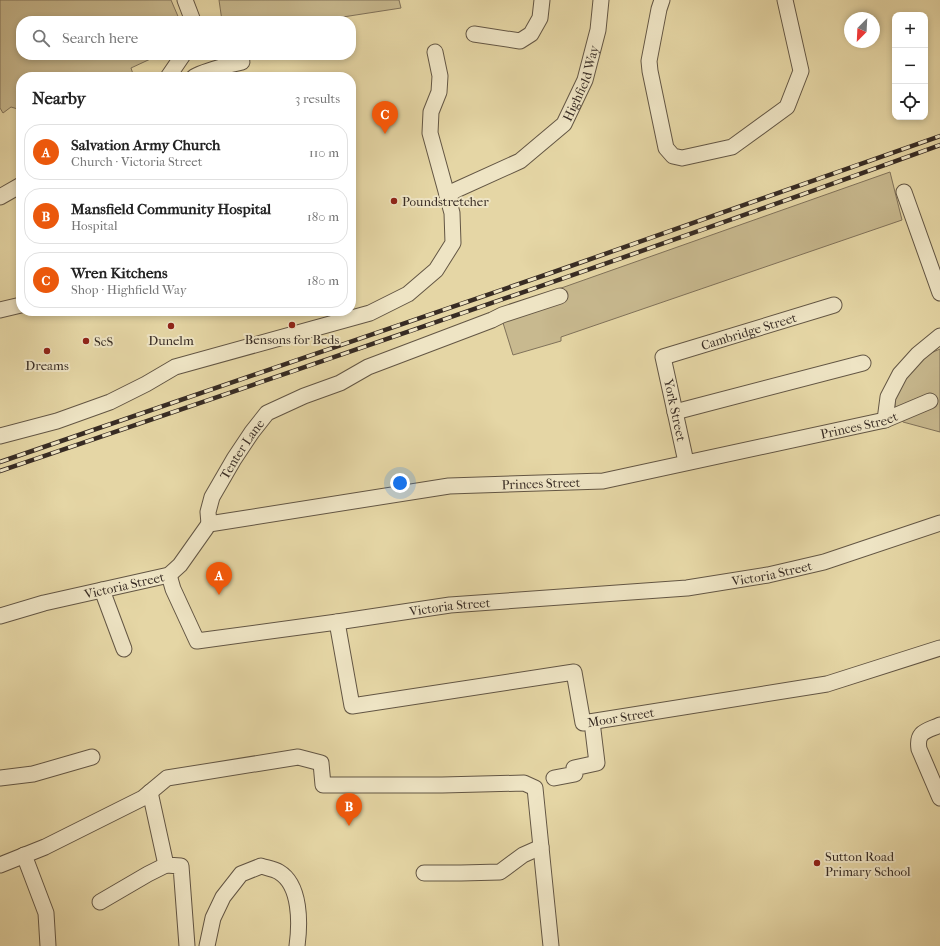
<!DOCTYPE html>
<html lang="en">
<head>
<meta charset="utf-8">
<style>
	:root { --surface:#fff; --page:#f2f2f2; --text:#222; --muted:#767676; --line:#e0e0e0; --accent:#ea580c }
	body { margin:0; font-family:"IM FELL French Canon",serif; background:var(--page); color:var(--text) }
	.controls { position:absolute; right:12px; top:12px; display:grid; overflow:hidden; border-radius:8px; box-shadow:0 2px 6px #0003 }
	.controls button { width:36px; height:36px; display:grid; place-items:center; padding:0; border:0; border-bottom:1px solid var(--line); background:var(--surface); color:var(--text); font:20px sans-serif }
	.compass { position:absolute; left:844px; top:12px; width:36px; height:36px; border-radius:50%; background:var(--surface); box-shadow:0 2px 6px #0003; rotate:204deg }
	.you { position:absolute; left:400px; top:483px; width:14px; height:14px; margin:-10px; border:3px solid #fff; border-radius:50%; background:#1a73e8; box-shadow:0 0 0 6px #1a73e833 }
	.badge { display:grid; place-items:center; width:26px; height:26px; border-radius:50%; background:var(--accent); color:#fff; font-size:13px; font-weight:700 }
	.pin { position:absolute; translate:-50% -33px; filter:drop-shadow(0 1px 2px #0008) }
	.pin::after { content:''; position:absolute; top:21px; width:14px; height:12px; background:inherit; clip-path:polygon(0 0,100% 0,50% 100%) }
	.list { margin:0; padding:0; list-style:none }
	h2 { display:flex; justify-content:space-between; align-items:center; height:52px; margin:0; padding:0 16px; font-size:17px }
	h2 small { font-size:13px; font-weight:400; color:var(--muted) }
	.list li { display:grid; grid-template-columns:26px 1fr auto; gap:12px; align-items:center; box-sizing:border-box; height:56px; margin:0 8px 8px; padding:0 8px; border:1px solid var(--line); border-radius:16px }
	.list b { display:block; font-size:15px; white-space:nowrap }
	.list p { margin:0; font-size:13px; white-space:nowrap; color:var(--muted) }
	.list em { font-size:13px; font-style:normal; color:var(--muted) }
	.icon { flex:none; width:22px; height:22px; fill:none; stroke:currentColor; stroke-width:2; stroke-linecap:round; stroke-linejoin:round }
	.map { position:relative; flex:none; width:940px; height:946px; overflow:hidden }
	.search { position:absolute; background:var(--surface); box-shadow:0 2px 6px #0003; left:16px; top:16px; width:340px; height:44px; display:flex; align-items:center; gap:10px; box-sizing:border-box; padding:0 14px; border-radius:16px; color:var(--muted); font-size:15px }
	.panel { position:absolute; background:var(--surface); box-shadow:0 2px 6px #0003; left:16px; top:72px; width:340px; height:244px; border-radius:16px }
	.map>svg:first-child { display:block }
	.green { fill:#c8b98f; stroke:#80725a }
	.lines { fill:none; stroke-linecap:round; stroke-linejoin:round }
	.minor-casing { stroke:#635644; stroke-width:17 }
	.minor { stroke:#eee4c4; stroke-width:15 }
	.rail-casing { stroke:#382c24; stroke-width:4.5 }
	.rail { stroke:#eee4c4; stroke-width:3; stroke-dasharray:9; stroke-linecap:butt }
	.poi-dot { fill:#8f2418; stroke:#eee4c4; stroke-width:1.5 }
	.labels { text-anchor:middle; dominant-baseline:central; stroke-width:4; stroke-linejoin:round; paint-order:stroke }
	.street-label { font-size:13px; fill:#382c24; stroke:#eee4c4 }
	.poi-label { font-size:13px; fill:#382c24; stroke:#eee4c4; text-anchor:start }
</style>
</head>
<body>
<div class="map">
<svg width="940" height="946" viewBox="0 0 940 946">
	<rect width="100%" height="100%" fill="#e5d6a5"/>
	<filter id="stains"><feTurbulence type="fractalNoise" baseFrequency=".005" numOctaves="4"/><feColorMatrix values="0 0 0 0 .2 0 0 0 0 .09 0 0 0 0 .02 0 0 0 .5 -.17"/></filter>
	<radialGradient id="worn" r=".72"><stop offset=".6" stop-color="#630" stop-opacity="0"/><stop offset="1" stop-color="#630" stop-opacity=".3"/></radialGradient>
	<g class="green">
		<polygon points="0,0 171,0 180,21 21,21 21,55 159,55 131,68 134,77 21,77 21,110 11,107 3,113 0,108"/>
		<polygon points="219,0 399,0 401,8 317,21 222,21"/>
		<polygon points="890,172 902,220 561,337 561,341 513,355 499,310"/>
		<polygon points="940,349 940,432 903,422 895,410 895,395 904,377 922,357"/>
	</g>
	<g class="lines">
		<defs>
			<g id="minor">
				<polyline points="185,0 193,21"/>
				<polyline points="662,0 659,9 649,61 650,71 666,148 673,156 682,158 732,147 787,107 801,71 785,0"/>
				<polyline points="474,34 520,41 531,34 540,18 542,0"/>
				<polyline points="168,77 183,55"/>
				<path d="M194,77C208,69 226,66 242,62"/>
				<polyline points="904,192 940,293"/>
				<path id="s1" d="M447,196L456,190L520,161L564,124L585,80L598,30L601,0"/>
				<polyline points="0,197 21,185"/>
				<polyline points="0,310 21,305"/>
				<polyline points="675,412 863,363"/>
				<polyline points="885,420 888,397 900,374 918,354 940,336"/>
				<polyline points="0,436 57,421 110,402 146,384 175,367 370,313 408,294 436,270 453,243 452,213 430,133 431,112 439,92 440,76 435,52"/>
				<path id="s2" d="M686,462L663,357L834,305"/>
				<path id="s3" d="M209,524L208,512L212,497L234,459L252,432L267,413L304,396L340,383L368,367L492,320L502,315L560,296"/>
				<path id="s4" d="M169,575L173,589L197,641L337,622L450,605L687,588L768,575L824,562L940,523"/>
				<polyline points="102,590 124,649"/>
				<path id="s5" d="M0,616L44,603L169,575L180,565L209,524L449,486L603,481L885,420L930,401"/>
				<path id="s6" d="M337,622L352,706L574,672L583,723L827,684L940,648"/>
				<path d="M940,725C927,731 916,731 919,749L940,798"/>
				<polyline points="0,778 33,774 92,757"/>
				<polyline points="554,778 575,774 574,768 597,763 592,722"/>
				<polyline points="150,792 166,865 181,866 187,946"/>
				<polyline points="24,855 46,913 48,946"/>
				<polyline points="0,865 45,847 143,798 167,778 298,757 321,763 323,785 442,785 524,783 535,788 551,946"/>
				<polyline points="424,873 461,873 500,872 523,855 541,847"/>
				<polyline points="100,902 148,874 166,865"/>
				<path d="M207,946L213,918L223,897L241,874L261,866C267,868 274,869 279,872C301,885 300,924 297,946"/>
			</g>
		</defs>
		<use href="#minor" class="minor-casing"/>
		<use href="#minor" class="minor"/>
		<defs>
			<g id="rail">
				<polyline points="0,462 548,274 940,136"/>
				<path d="M0,471C314,364 628,258 940,145"/>
			</g>
		</defs>
		<use href="#rail" class="rail-casing"/>
		<use href="#rail" class="rail"/>
	</g>
	<g class="poi-dot">
		<circle cx="394" cy="201" r="4"/>
		<circle cx="292" cy="325" r="4"/>
		<circle cx="171" cy="326" r="4"/>
		<circle cx="86" cy="341" r="4"/>
		<circle cx="47" cy="351" r="4"/>
		<circle cx="817" cy="863" r="4"/>
	</g>
	<g class="labels">
		<g class="street-label">
			<text stroke="none"><textPath href="#s1" startOffset="183">Highfield Way</textPath></text>
			<text stroke="none"><textPath href="#s2" startOffset="197">Cambridge Street</textPath></text>
			<text transform="translate(675 410) rotate(78)">York Street</text>
			<text stroke="none"><textPath href="#s5" startOffset="898">Princes Street</textPath></text>
			<text stroke="none"><textPath href="#s3" startOffset="84">Tenter Lane</textPath></text>
			<text stroke="none"><textPath href="#s5" startOffset="574">Princes Street</textPath></text>
			<text stroke="none"><textPath href="#s4" startOffset="651">Victoria Street</textPath></text>
			<text stroke="none"><textPath href="#s5" startOffset="128">Victoria Street</textPath></text>
			<text stroke="none"><textPath href="#s4" startOffset="327">Victoria Street</textPath></text>
			<text stroke="none"><textPath href="#s6" startOffset="400">Moor Street</textPath></text>
		</g>
		<g class="poi-label">
			<text x="402" y="201">Poundstretcher</text>
			<text x="292" y="339" text-anchor="middle">Bensons for Beds</text>
			<text x="171" y="340" text-anchor="middle">Dunelm</text>
			<text x="94" y="341">ScS</text>
			<text x="47" y="365" text-anchor="middle">Dreams</text>
			<text x="825" y="856">Sutton Road<tspan x="825" dy="15">Primary School</tspan></text>
		</g>
	</g>
	<rect width="100%" height="100%" filter="url(#stains)"/>
	<rect width="100%" height="100%" fill="url(#worn)"/>
</svg>
<div class="controls">
<button>+</button>
<button>−</button>
<button><svg class="icon" aria-label="locate" viewBox="0 0 24 24"><circle cx="12" cy="12" r="6"/><path d="M12 2v4M12 18v4M2 12h4M18 12h4"/></svg></button>
</div>
<svg class="compass" viewBox="-18 -18 36 36"><path d="M0-13l5 13h-10z" fill="#e53935"/><path d="M0 13l5-13h-10z" fill="#767676"/></svg>
<div class="you"></div>
<div class="pin badge" style="left:219px;top:595px">A</div>
<div class="pin badge" style="left:349px;top:826px">B</div>
<div class="pin badge" style="left:385px;top:134px">C</div>
<div class="search"><svg class="icon" aria-label="search" viewBox="0 0 24 24"><circle cx="10" cy="10" r="6"/><path d="M15 15l6 6"/></svg>Search here</div>
<section class="panel">
<h2>Nearby<small>3 results</small></h2>
<ul class="list">
<li><span class="badge">A</span><div><b>Salvation Army Church</b><p>Church · Victoria Street</p></div><em>110 m</em></li>
<li><span class="badge">B</span><div><b>Mansfield Community Hospital</b><p>Hospital</p></div><em>180 m</em></li>
<li><span class="badge">C</span><div><b>Wren Kitchens</b><p>Shop · Highfield Way</p></div><em>180 m</em></li>
</ul>
</section>
</div>
</body>
</html>
